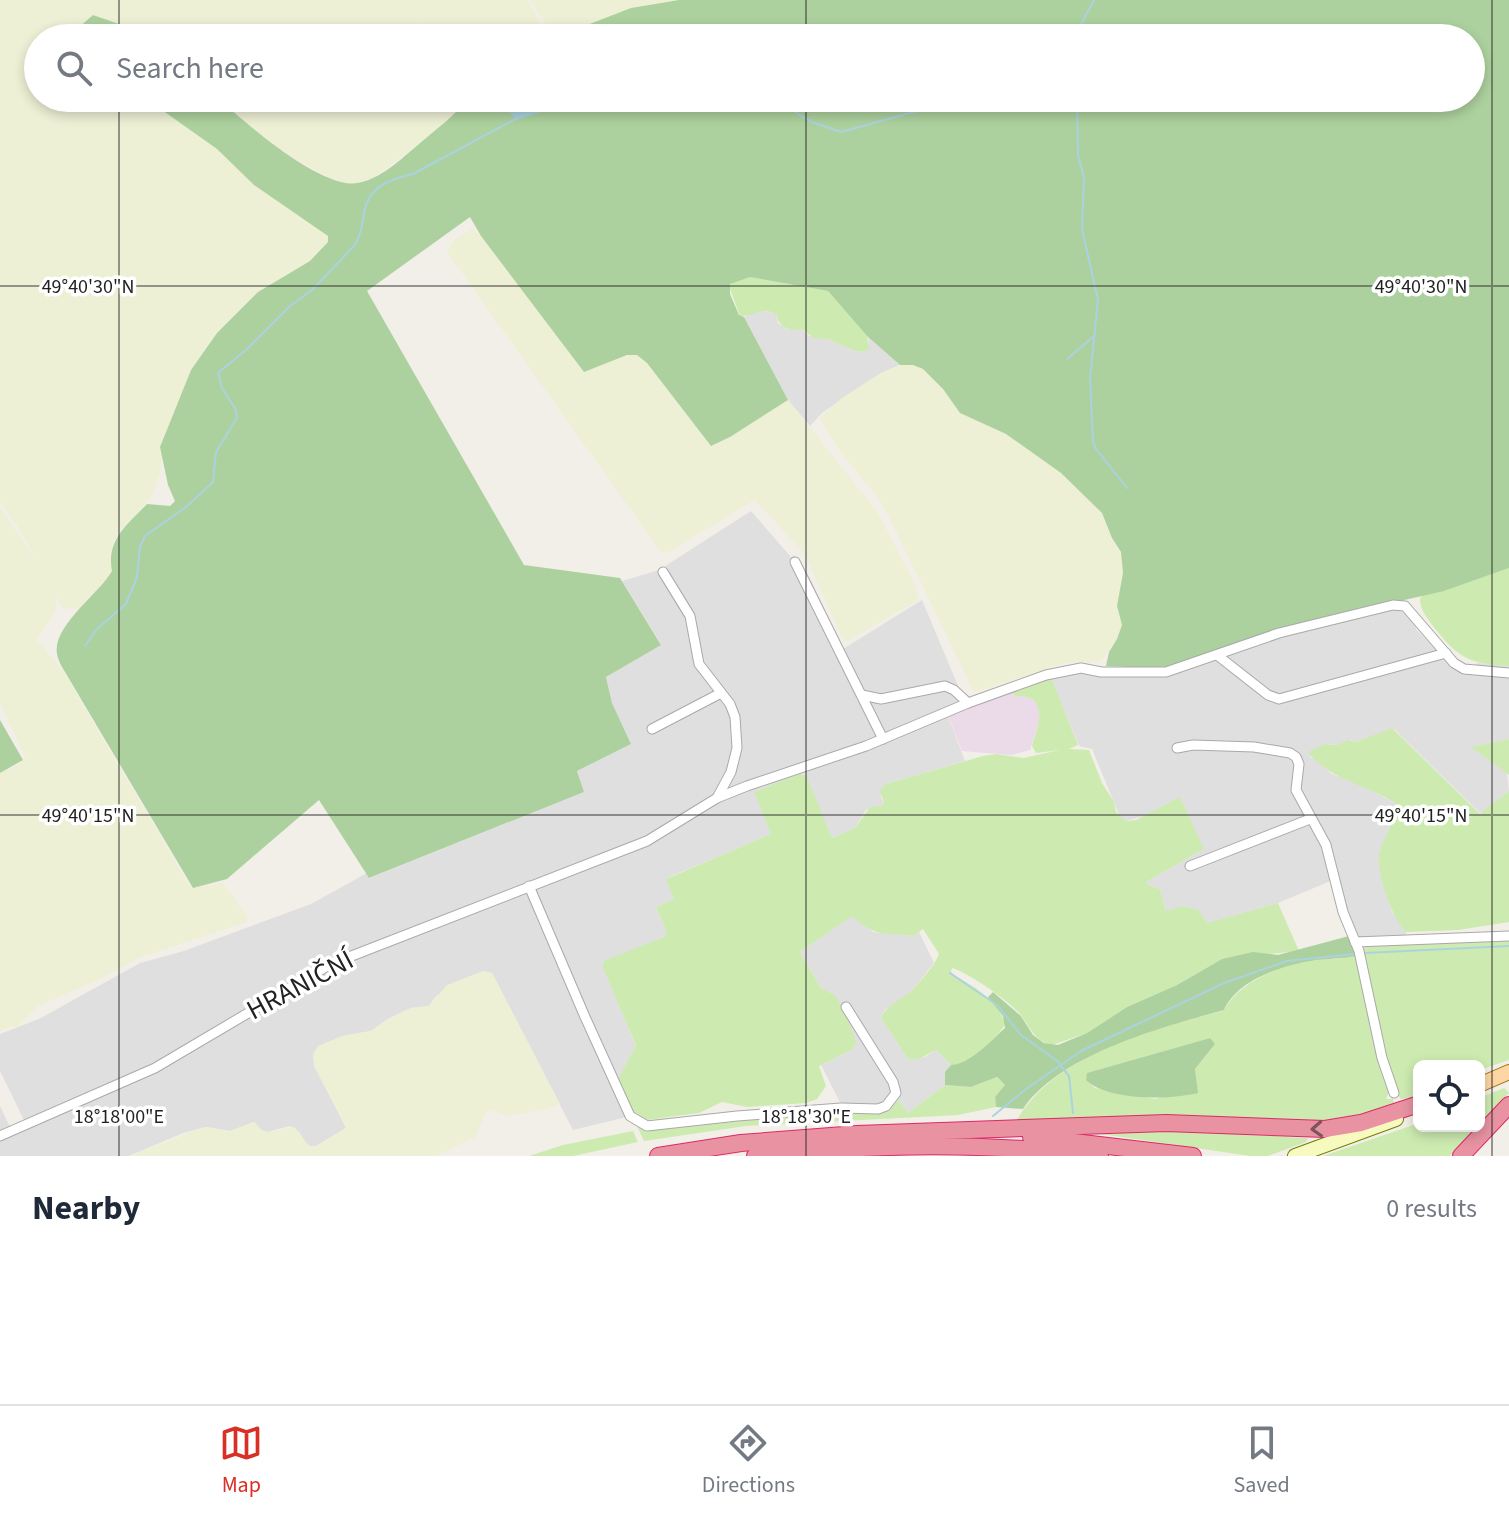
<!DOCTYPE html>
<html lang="en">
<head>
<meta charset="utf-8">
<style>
	:root { --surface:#fff; --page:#f6f6f7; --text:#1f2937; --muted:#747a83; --line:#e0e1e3; --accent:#d93025 }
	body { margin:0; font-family:"Source Sans 3",sans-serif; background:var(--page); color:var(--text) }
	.controls { position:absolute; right:24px; bottom:24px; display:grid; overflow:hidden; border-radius:12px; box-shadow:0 4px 12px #0003 }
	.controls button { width:72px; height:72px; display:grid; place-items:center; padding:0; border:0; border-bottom:2px solid var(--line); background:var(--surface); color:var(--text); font:40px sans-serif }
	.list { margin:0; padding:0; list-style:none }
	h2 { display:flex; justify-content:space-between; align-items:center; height:104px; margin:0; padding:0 32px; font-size:34px }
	h2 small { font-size:26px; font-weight:400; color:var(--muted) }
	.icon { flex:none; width:44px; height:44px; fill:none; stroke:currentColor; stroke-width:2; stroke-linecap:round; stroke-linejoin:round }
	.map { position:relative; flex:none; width:1509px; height:1156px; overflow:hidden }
	.search { position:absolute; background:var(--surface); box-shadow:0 4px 12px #0003; left:24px; right:24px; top:24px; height:88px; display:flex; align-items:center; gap:20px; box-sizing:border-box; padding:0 28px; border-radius:44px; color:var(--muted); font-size:30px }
	.sheet { height:248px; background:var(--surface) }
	nav { display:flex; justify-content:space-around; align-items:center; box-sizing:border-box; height:112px; border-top:2px solid var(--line); background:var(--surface); font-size:22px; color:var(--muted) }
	nav a { display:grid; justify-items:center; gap:4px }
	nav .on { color:var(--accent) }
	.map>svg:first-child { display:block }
	.residential { fill:#e0dfdf }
	.industrial { fill:#ebdbe8 }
	.farmland { fill:#eef0d5 }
	.grass { fill:#cdebb0; fill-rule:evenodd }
	.forest { fill:#add19e }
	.water { fill:#aad3df }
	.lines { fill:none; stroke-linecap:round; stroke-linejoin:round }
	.stream { stroke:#aad3df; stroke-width:2 }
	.minor-casing { stroke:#a9a9a9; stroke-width:11 }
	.secondary-casing { stroke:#707d05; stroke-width:16 }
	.primary-casing { stroke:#a06b00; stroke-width:16 }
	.motorway-casing { stroke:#dc2a67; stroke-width:18 }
	.minor { stroke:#fff; stroke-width:9 }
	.secondary { stroke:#f7fabf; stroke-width:14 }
	.primary { stroke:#fcd6a4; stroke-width:14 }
	.motorway { stroke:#e892a2; stroke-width:16 }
	.oneway { stroke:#7b545c }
	.ticks { fill:none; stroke:#222; stroke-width:2; stroke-opacity:0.45 }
	.labels { text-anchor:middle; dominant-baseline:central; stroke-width:7; stroke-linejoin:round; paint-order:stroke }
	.street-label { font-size:28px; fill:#222; stroke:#fff }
	.ticks-label { font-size:20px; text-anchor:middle; fill:#222; stroke:#fff; stroke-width:7; stroke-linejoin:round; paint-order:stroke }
</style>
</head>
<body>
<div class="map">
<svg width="1509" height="1156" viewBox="0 0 1509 1156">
	<rect width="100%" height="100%" fill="#f2efe9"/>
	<g class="residential">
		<polygon points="757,310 776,313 778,323 787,329 802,329 809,336 827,339 855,351 863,352 869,341 867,336 900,365 881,373 822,413 810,426 788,400 744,317"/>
		<polygon points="751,511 791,557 794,555 811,580 843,649 922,600 964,700 945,708 965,761 886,784 881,797 884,803 882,806 866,810 855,828 832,838 804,773 756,791 756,796 772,834 667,878 674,899 656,907 666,930 666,936 602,963 636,1047 635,1115 573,1130 492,973 436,996 429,1006 411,1008 388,1019 371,1031 342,1036 331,1097 346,1128 316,1146 311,1147 306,1143 299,1132 290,1126 267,1132 261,1130 254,1122 230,1131 207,1127 183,1133 129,1156 0,1156 0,1106 10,1127 25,1122 0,1071 0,1034 39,1019 140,963 184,951 311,904 367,873 370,878 584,792 577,771 631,744 612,703 606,677 661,644 622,581 659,570"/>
		<polygon points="1396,608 1410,616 1417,625 1416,629 1459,672 1478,663 1509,666 1509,739 1472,747 1507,773 1509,791 1485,809 1482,815 1394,729 1356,742 1350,740 1337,745 1328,744 1310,757 1316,759 1332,774 1357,783 1395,803 1396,810 1389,834 1381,847 1379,863 1392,912 1406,932 1407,943 1362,951 1333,880 1278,903 1206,924 1166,911 1160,889 1148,885 1146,882 1204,849 1148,815 1126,821 1120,817 1092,749 1079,746 1050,676 1079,670 1168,677 1277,636"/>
		<polygon points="853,915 873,932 914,936 919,932 934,963 915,987 896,1004 885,1010 881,1018 908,1059 925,1057 936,1050 951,1065 945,1072 945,1085 908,1113 898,1100 880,1105 842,1106 821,1065 853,1049 855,1039 836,997 821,988 800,952"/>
	</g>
	<polygon class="industrial" points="1013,692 1015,697 1023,696 1035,700 1039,709 1039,722 1030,750 1011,755 962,751 948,715"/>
	<g class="farmland">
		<polygon points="0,0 528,0 545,34 538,38 436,38 413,15 434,38 139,38 119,24 78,28 79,38 38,38 38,98 145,98 217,149 254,185 329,236 328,243 310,261 258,292 217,333 191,370 160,447 163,453 160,473 151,498 119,532 112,546 110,555 113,571 108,578 79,608 64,609 56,597 56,608 52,617 37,640 64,672 189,885 193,888 223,883 247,916 247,922 139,958 96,981 38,1006 15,1029 13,1026 0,1031 0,773 18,765 25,757 0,703 0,508 36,559 18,527 0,502"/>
		<polygon points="530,0 679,0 631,8 587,25 553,34"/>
		<polygon points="218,98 468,98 455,114 411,150 375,177 358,183 343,183 332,179 290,156 248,125"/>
		<polygon points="472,229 481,236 525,293 584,372 627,355 637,355 647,363 711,446 730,437 788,400 876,510 913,579 919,600 847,641 841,635 805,555 755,500 667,553 660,551 447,252 452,242"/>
		<polygon points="900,365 913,365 923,369 943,389 960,413 1006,434 1061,473 1102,513 1112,538 1121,552 1123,573 1117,607 1122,625 1117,639 1101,661 1065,663 979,691 975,692 971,686 889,517 878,498 841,453 819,418 842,398 881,373"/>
		<polygon points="483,971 492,973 560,1104 548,1109 509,1116 489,1110 485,1114 476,1137 435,1156 129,1156 204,1127 230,1131 254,1122 261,1130 267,1132 294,1127 309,1146 316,1146 346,1128 314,1066 313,1054 318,1046 342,1036 371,1031 388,1019 411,1008 429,1006 447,985"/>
	</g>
	<g class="grass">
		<path d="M750,277L828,291L867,336L869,349L863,352L855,351L827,339L813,338L802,329C788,332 779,327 776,314C758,306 755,317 740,316L729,286L734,281Z"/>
		<path d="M1509,568V666C1469,664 1458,658 1433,626C1426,616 1420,610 1420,598L1426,593L1446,590Z"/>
		<path d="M1051,677L1078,745L1069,749L1089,750L1102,783L1114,802L1116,812L1126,821L1136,820L1180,797L1204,849L1146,882L1148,885L1160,889L1166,911L1182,906L1199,910L1207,923L1278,903L1299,951L1222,959L1177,985L1127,1007L1087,1033L1052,1045C1034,1040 1031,1029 1021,1015C1009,1001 969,973 952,968L951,972L955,976C975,987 998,1000 1005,1024C997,1040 969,1065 951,1065L936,1050L919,1059H908L881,1018C886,1005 905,998 915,987C923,978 935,965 939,954L923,929L914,936C885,933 874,937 852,916L800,952L821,988L836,996L848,1019L856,1042L853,1049L819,1066L826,1086L817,1099L806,1103L747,1107L722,1102L699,1113L647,1120L632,1111L618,1079L636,1046L602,965L604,961L666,936V930L656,907L674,899L666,879L771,834L755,794L756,791L799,774L806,775L832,838L855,828L870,807L882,806L884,803L880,790L886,784L983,756L996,754L1023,758L1060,750L1036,753L1032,746C1036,730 1045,715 1034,700L1023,696L1015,697L1013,692Z"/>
		<path d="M1392,728L1481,815L1485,809L1509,791V922L1458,930L1406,932C1392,919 1374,869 1380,850C1385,835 1398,819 1395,803C1367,785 1328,779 1308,752L1325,744L1337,745L1348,740L1356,742Z"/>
		<polygon points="1509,739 1509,775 1471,747"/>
		<polygon points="1509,941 1509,1060 1480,1070 1479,1066 1419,1066 1419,1097 1400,1099 1380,1041 1362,951 1370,945"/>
		<path d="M1356,956L1379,1065L1389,1092L1386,1099H1393L1395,1107L1313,1124L1016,1122C1053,1054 1155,1029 1224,1010C1241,979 1284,964 1318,960C1331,958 1343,959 1356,956ZM1210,1038L1214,1045L1195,1069L1197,1087L1155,1099L1095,1088L1086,1079L1088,1073Z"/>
		<path d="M996,1077L1006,1085L995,1097L996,1107L958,1115L746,1126L644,1141L636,1124L853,1111C871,1111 887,1115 898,1100L908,1113L945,1085L972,1087Z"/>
		<polygon points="1504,1088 1509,1093 1479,1125 1479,1098"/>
		<polygon points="1419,1123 1419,1126 1478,1126 1450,1156 1323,1156"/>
		<polygon points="1157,1130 1308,1138 1306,1142 1268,1156 1250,1156 1094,1133"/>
		<polygon points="633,1131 638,1142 573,1156 529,1156 563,1145"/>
	</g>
	<g class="forest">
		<path d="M679,0H1509V568L1444,591L1290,626L1171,669L1106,666L1109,652L1117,639L1122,625L1117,606L1123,573L1121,552L1112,538L1102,513L1061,473L1006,434L960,413L943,389L923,369L913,365H900L867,336L828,291L750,277L730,284V294L739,315L744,317L788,400L730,437L711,446L647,363L637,355H627L584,372L481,236L470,217L367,291L524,565L620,578L661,645L606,677L612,703L631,744L577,771L584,792L369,878L319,800L227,879L193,888L65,672C62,667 58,660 57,654C52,626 100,593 112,571C106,540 127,525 147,504L170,506L175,501L168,485L160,447L191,370L217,333L258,292L310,261L328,242V236L254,185L217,149L145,98H218C244,122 321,189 357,183C380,180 402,158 419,144C436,129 455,116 468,98H1471V38H538L587,25L631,8Z"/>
		<polygon points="93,15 119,24 139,38 79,38 78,28"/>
		<polygon points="0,720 23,760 0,773"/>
		<path d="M1349,936L1356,956C1341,959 1327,958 1311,961C1281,966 1237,980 1224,1010C1163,1027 1060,1054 1023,1109L996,1107L995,1097L1005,1085L997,1077L971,1087L945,1085V1072L951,1065C970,1064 991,1041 1005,1028L1003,1016L988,997L993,992L1021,1016L1033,1035L1044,1043L1058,1045L1087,1033L1127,1007L1177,985L1222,959L1253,952L1278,955Z"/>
		<path d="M1210,1038L1215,1044L1195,1069L1198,1093C1169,1100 1108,1101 1086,1080L1087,1073Z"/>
	</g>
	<polygon class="water" points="529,98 543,98 547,110 516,120 510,112 512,105"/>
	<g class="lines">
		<g class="stream">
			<polyline points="1065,38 1072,30 1078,30 1094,0"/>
			<polyline points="676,98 705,101 750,98 788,108 812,122 841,132 917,111 953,98"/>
			<polyline points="1077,98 1078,155 1084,178 1082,229 1098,300 1090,378 1093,442 1096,449 1127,488"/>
			<polyline points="546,110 599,98"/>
			<polyline points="1067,359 1093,337"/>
			<path d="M85,646L96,630L126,604L137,577L140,547L145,536L186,507L213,482L216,452L237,418L236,410L222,388L218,373L247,349L290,306L312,290L355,245C361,235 362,225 364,213C368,187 390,179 413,174L517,118"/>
			<polyline points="1365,953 1509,946"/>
			<polyline points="950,973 997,1005 1021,1035 1060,1063"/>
			<polyline points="1060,1065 1069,1076 1073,1113"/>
			<polyline points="993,1116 1026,1089 1081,1051 1224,983 1287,961 1355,954"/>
		</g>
		<defs>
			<g id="minor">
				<polyline points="795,562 883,739"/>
				<polyline points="663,572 690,616 699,664 730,704 735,717 737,748 731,772 717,798"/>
				<polyline points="1217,655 1268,695 1279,699 1446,653"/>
				<polyline points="862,695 881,699 945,686 954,690 968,703"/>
				<polyline points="652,729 721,693"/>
				<polyline points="1177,748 1193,745 1254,747 1290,753 1296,757 1299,764 1296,790 1326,845 1343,912 1359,951 1382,1058 1394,1093"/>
				<polyline points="1190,866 1310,819"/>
				<polyline points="529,886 585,1017 630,1116 647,1126 737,1116 841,1108 878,1109 886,1106 896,1093 893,1082 846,1007"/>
				<polyline points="1355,942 1509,936"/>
				<polyline points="0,1136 155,1068 331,964 647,841 717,798 747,786 866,746 968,703 1046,675 1081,668 1101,672 1166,672 1279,633 1393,605 1405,606 1454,663 1464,669 1509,673"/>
			</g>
			<polyline id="secondary" points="1295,1156 1396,1119"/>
			<polyline id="primary" points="1479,1085 1509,1072"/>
			<g id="motorway">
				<polyline points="1031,1137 1193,1156"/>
				<polyline points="658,1156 741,1143 857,1134 1166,1123 1325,1129 1361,1123 1419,1104"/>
				<path d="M755,1156C870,1144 984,1142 1100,1156"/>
				<polyline points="1461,1156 1509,1105"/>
			</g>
		</defs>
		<use href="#minor" class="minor-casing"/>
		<use href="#secondary" class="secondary-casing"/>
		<use href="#primary" class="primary-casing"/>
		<use href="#motorway" class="motorway-casing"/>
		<use href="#minor" class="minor"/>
		<use href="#secondary" class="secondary"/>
		<use href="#primary" class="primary"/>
		<use href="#motorway" class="motorway"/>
	</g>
	<defs><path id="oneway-chevron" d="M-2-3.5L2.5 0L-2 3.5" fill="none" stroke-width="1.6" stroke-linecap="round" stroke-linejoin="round" transform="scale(2)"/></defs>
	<use class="oneway" href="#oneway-chevron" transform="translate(1317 1129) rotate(177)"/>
	<path class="ticks" d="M119,0V38M806,0V38M1492,0V1156M119,98V1156M806,98V1156M0,286H1509M0,815H1509"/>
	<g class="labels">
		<g class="street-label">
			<text transform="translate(300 985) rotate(-28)">HRANIČNÍ</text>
		</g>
	</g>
	<g class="ticks-label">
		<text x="88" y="293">49°40'30"N</text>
		<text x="1421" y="293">49°40'30"N</text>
		<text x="88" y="822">49°40'15"N</text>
		<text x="1421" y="822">49°40'15"N</text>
		<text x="119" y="1123">18°18'00"E</text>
		<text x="806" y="1123">18°18'30"E</text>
	</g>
</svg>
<div class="controls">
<button><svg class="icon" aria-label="locate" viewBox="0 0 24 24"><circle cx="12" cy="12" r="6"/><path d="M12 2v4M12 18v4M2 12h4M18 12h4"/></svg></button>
</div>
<div class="search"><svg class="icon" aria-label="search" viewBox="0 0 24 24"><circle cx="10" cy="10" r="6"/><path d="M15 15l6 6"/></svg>Search here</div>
</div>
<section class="sheet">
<h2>Nearby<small>0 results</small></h2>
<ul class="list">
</ul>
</section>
<nav>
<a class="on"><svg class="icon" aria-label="map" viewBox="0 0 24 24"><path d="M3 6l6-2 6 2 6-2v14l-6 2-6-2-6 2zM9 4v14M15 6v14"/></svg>Map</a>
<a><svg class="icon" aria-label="directions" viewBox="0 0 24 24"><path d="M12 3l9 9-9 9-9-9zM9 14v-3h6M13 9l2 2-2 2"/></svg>Directions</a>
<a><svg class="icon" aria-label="saved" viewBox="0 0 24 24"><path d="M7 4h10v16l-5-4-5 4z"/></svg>Saved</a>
</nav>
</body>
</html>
